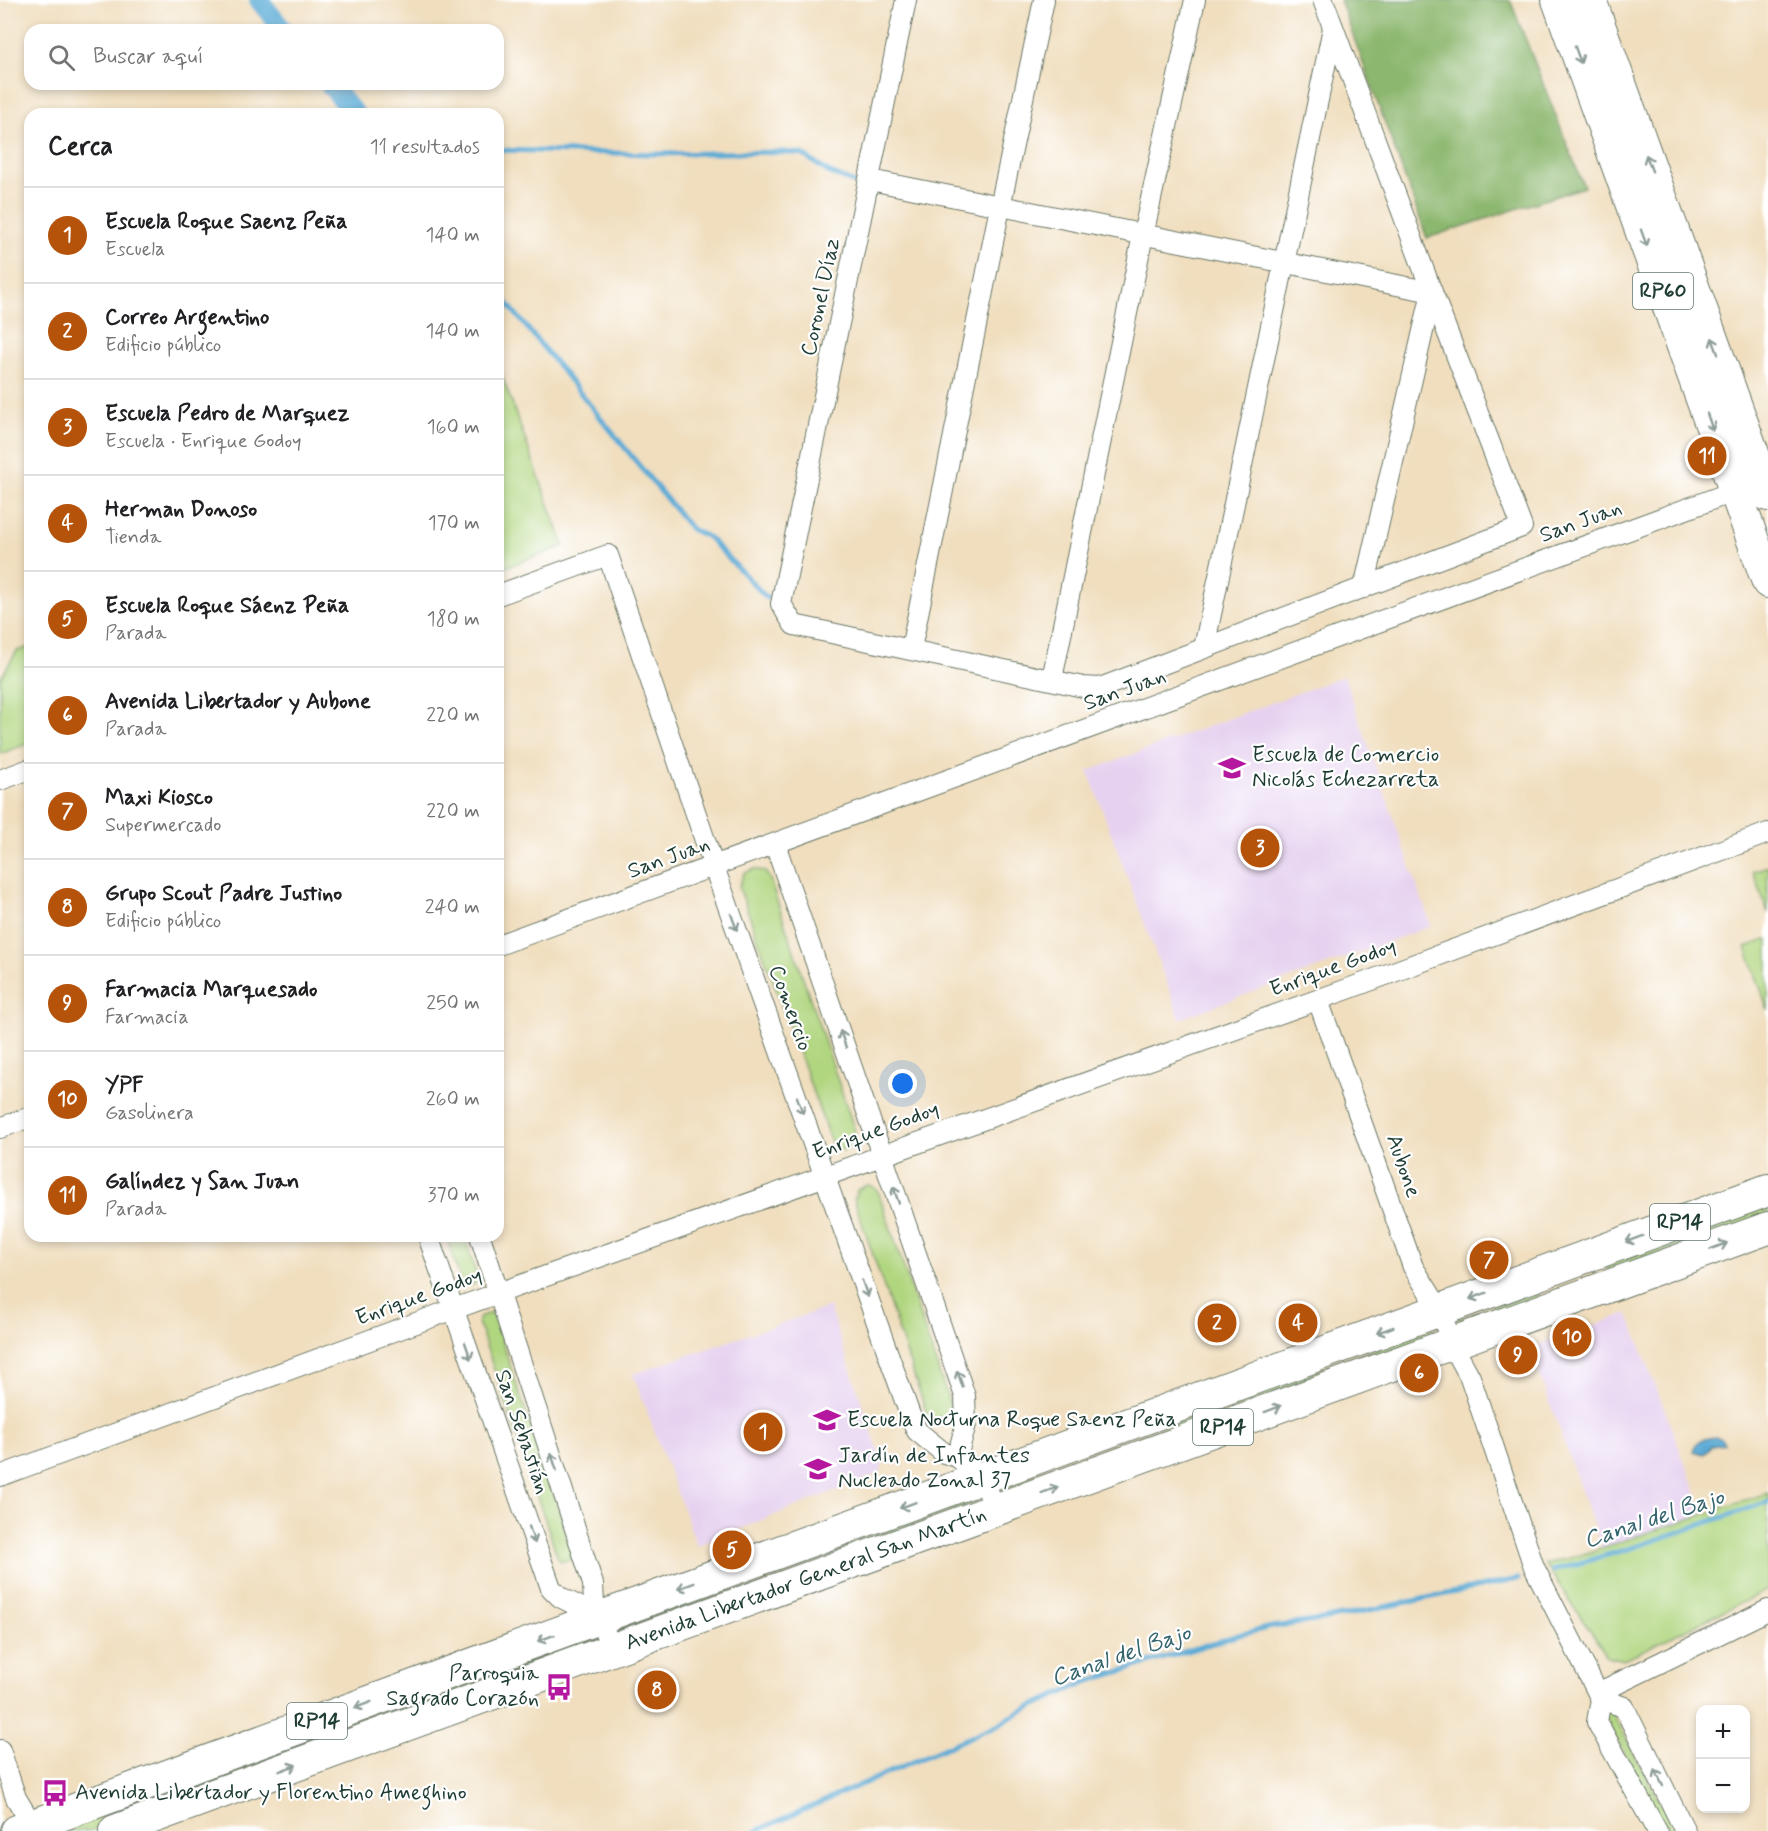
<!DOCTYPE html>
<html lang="es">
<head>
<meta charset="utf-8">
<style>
	:root { --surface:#fff; --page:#f6f6f6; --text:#202124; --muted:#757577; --line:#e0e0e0; --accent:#b45309 }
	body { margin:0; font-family:Mynerve,sans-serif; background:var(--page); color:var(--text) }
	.controls { position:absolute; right:18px; bottom:18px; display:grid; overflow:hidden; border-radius:12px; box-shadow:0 3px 9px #0003 }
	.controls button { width:54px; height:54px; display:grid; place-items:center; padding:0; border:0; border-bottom:2px solid var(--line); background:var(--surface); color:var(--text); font:30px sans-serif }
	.you { position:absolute; left:903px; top:1084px; width:21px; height:21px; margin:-15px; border:4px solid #fff; border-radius:50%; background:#1a73e8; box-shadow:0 0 0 9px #1a73e833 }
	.badge { display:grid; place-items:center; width:39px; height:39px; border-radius:50%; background:var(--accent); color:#fff; font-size:20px; font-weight:700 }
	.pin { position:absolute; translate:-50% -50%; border:3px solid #fff; box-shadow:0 2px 6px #0006 }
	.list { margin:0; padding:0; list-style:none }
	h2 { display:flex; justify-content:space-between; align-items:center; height:78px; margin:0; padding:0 24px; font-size:26px }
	h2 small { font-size:20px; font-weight:400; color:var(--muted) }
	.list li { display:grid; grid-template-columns:39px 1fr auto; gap:18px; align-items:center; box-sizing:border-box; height:96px; padding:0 24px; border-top:2px solid var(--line) }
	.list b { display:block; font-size:22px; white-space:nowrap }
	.list p { margin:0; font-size:20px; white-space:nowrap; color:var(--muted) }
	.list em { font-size:20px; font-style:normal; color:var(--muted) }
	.icon { flex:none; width:33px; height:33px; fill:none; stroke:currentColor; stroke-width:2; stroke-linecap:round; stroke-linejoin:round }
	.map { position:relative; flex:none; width:1768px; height:1831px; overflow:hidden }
	.search { position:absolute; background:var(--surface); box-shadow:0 3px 9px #0003; left:24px; top:24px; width:480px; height:66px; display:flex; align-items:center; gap:15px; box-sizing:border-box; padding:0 21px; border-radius:18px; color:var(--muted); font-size:22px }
	.panel { position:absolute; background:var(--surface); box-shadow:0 3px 9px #0003; left:24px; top:108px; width:480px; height:1134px; border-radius:18px }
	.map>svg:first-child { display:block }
	.built { fill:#e6d2f0 }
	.green { fill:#b1d680; stroke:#688a5a; stroke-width:1.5 }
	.forest { fill:#8cb76e; stroke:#567a51; stroke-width:1.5 }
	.water { fill:#5cabd6; stroke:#3e7485; stroke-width:1.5 }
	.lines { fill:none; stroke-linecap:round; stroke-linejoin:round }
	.stream { stroke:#5cabd6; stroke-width:5 }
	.canal { stroke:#5cabd6; stroke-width:20 }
	.street-casing { stroke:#687564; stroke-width:22 }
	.primary-casing { stroke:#687564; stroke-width:34 }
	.street { stroke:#fff; stroke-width:20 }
	.primary { stroke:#fff; stroke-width:32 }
	.oneway { stroke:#8f9e9a }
	.labels { text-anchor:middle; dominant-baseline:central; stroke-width:4.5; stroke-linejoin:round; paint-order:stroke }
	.shield { fill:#fff; stroke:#627771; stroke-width:1.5 }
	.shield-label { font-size:21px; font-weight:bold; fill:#1f3d34 }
	.street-label { font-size:22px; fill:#1f3d34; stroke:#fff }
	.poi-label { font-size:22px; fill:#1f3d34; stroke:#fff; text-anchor:start }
	.water-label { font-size:24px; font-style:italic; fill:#34646d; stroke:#fff }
</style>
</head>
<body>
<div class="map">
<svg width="1768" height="1831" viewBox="0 0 1768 1831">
	<rect width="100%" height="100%" fill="#fff"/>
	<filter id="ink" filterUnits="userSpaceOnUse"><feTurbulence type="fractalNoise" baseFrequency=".0167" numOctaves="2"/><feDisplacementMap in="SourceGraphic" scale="12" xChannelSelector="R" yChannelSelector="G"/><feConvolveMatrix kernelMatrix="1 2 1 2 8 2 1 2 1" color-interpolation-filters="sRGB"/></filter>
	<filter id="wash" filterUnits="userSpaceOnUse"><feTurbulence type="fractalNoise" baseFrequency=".008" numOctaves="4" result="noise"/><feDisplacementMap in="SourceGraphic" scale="24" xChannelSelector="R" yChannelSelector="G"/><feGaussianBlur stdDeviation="1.35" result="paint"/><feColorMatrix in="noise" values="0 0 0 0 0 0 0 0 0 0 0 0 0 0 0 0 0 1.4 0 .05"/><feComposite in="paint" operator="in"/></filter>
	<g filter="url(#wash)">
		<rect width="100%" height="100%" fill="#f0debe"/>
		<g class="built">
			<polygon points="1344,676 1431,926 1180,1019 1088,771"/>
			<polygon points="829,1307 883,1464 880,1473 697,1546 633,1374"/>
			<polygon points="1628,1313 1704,1514 1602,1548 1530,1348"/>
		</g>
		<g class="green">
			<polygon points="498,365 564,546 498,570"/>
			<polygon points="30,647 30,743 0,754 0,679 17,651"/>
			<polygon points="1768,866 1768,913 1753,871"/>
			<polygon points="755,869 765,872 769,877 855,1131 853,1146 844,1150 833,1148 739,887 744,873"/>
			<polygon points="1768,939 1768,1010 1746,947"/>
			<polygon points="867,1185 872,1186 878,1191 950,1405 950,1411 946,1417 931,1418 927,1414 854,1199 857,1190"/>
			<polygon points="1768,1204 1768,1219 1607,1270 1607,1263"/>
			<polygon points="446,1236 464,1236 477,1276 475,1284 466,1286 461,1280"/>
			<polygon points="1536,1292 1539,1297 1459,1326 1458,1319"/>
			<polygon points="490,1313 493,1314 573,1552 572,1560 561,1561 558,1558 478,1322 481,1316"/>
			<polygon points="1432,1329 1436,1337 1002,1491 1001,1487"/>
			<polygon points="1768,1493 1768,1590 1623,1660 1607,1656 1545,1564 1577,1556"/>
			<polygon points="973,1497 976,1502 616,1632 615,1628"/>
			<polygon points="593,1636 596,1639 595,1647 90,1831 52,1831"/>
			<polygon points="1611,1710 1675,1831 1666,1831 1604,1715"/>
		</g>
		<polygon class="forest" points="1340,0 1510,0 1584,187 1427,238"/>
		<path class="water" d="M1717,1437L1722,1439L1724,1444L1711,1446L1704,1454L1693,1451C1696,1439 1706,1438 1717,1437Z"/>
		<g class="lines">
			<g class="stream">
				<polyline points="498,150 652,154 784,152 802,154 828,172 857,184"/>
				<polyline points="498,292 691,529 708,537 767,598"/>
				<polyline points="1552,1571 1635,1547 1768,1502"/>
				<polyline points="756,1831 999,1724 1020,1712 1086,1682 1242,1634 1272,1627 1322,1620 1518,1579"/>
			</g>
			<g class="canal">
				<polyline points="259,0 283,30"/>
				<polyline points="329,84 355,114"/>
			</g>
		</g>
	</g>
	<g filter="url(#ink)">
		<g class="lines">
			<defs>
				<g id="street">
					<polyline points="906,0 781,604 794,625 1083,687 1100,688 1522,527 1432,292 1323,0"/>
					<polyline points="870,180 1432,292 1364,588"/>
					<polyline points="498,595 608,555 714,867 910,1415 917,1431 944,1453 957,1457 983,1477 995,1510"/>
					<polyline points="1204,648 1333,28"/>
					<polyline points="911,649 1000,207 1044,0"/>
					<polyline points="1052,679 1143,235 1195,0"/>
					<polyline points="0,780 30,769"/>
					<polyline points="775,844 965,1396 966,1424 957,1457"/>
					<polyline points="498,945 1746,487"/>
					<polyline points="1318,1000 1413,1267 1440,1310 1452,1344 1470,1377 1534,1567 1601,1699 1597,1722 1657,1831"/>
					<polyline points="0,1128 30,1117"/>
					<polyline points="428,1236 551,1588 560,1597 601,1618"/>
					<polyline points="480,1236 593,1584 594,1604 612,1650"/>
					<polyline points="0,1476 454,1309 1345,990 1768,833"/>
					<polyline points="1598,1693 1768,1610"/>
					<polyline points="1601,1699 1624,1707 1685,1831"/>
					<polyline points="0,1750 16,1798 36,1831"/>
				</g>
				<g id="primary">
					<polyline points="1558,0 1768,582"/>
					<polyline points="1590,0 1768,495"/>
					<polyline points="17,1831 1768,1190"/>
					<polyline points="115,1831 1768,1228"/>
				</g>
			</defs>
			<use href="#street" class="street-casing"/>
			<use href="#primary" class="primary-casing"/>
			<use href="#street" class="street"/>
			<use href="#primary" class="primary"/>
		</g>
		<defs><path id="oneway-shaft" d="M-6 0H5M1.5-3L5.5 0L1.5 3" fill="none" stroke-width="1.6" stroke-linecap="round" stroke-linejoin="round" transform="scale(1.5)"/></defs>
		<g class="oneway">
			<use href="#oneway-shaft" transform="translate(1578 55) rotate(70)"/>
			<use href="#oneway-shaft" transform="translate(1649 163) rotate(-110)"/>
			<use href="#oneway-shaft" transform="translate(1644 238) rotate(70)"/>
			<use href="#oneway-shaft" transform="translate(1715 346) rotate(-110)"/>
			<use href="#oneway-shaft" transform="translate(1710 422) rotate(70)"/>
			<use href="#oneway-shaft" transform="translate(734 922) rotate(70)"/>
			<use href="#oneway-shaft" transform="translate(843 1039) rotate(-109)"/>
			<use href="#oneway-shaft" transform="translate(800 1105) rotate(70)"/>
			<use href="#oneway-shaft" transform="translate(896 1195) rotate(-109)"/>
			<use href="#oneway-shaft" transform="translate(1634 1239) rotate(160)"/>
			<use href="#oneway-shaft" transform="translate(1719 1246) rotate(-20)"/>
			<use href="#oneway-shaft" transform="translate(865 1289) rotate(71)"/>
			<use href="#oneway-shaft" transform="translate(1478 1296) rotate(160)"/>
			<use href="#oneway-shaft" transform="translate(1385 1330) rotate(160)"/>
			<use href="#oneway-shaft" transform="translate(468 1351) rotate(71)"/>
			<use href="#oneway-shaft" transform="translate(960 1379) rotate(-109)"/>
			<use href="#oneway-shaft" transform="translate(1273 1409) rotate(-20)"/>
			<use href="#oneway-shaft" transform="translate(554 1462) rotate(-108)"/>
			<use href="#oneway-shaft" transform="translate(1050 1490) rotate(-20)"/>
			<use href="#oneway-shaft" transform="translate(908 1505) rotate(160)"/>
			<use href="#oneway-shaft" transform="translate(532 1535) rotate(71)"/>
			<use href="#oneway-shaft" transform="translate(686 1586) rotate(160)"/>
			<use href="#oneway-shaft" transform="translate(546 1638) rotate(160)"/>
			<use href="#oneway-shaft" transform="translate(363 1705) rotate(160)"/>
			<use href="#oneway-shaft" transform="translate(288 1768) rotate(-20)"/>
			<use href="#oneway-shaft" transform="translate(1659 1778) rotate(-116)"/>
		</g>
	</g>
	<defs>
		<symbol id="school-bare" viewBox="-9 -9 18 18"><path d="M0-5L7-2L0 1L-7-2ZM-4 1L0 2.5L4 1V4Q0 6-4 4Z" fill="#b5179e" stroke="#fff" stroke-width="2.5" paint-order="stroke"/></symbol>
		<symbol id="bus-bare" viewBox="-9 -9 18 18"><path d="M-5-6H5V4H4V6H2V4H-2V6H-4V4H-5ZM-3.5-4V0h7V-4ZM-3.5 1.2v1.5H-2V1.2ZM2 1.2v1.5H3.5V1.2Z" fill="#b5179e" stroke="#fff" stroke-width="2.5" paint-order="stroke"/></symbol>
	</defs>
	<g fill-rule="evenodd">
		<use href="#school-bare" x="1213" y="749" width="38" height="38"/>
		<use href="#school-bare" x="808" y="1401" width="38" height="38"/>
		<use href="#school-bare" x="799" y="1450" width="38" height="38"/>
		<use href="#bus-bare" x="540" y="1668" width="38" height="38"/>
		<use href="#bus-bare" x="36" y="1774" width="38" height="38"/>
	</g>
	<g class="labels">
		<g class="shield">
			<rect x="1633" y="273" width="60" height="36" rx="4.5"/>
			<rect x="1650" y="1204" width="60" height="36" rx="4.5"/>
			<rect x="1193" y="1409" width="60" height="36" rx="4.5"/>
			<rect x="287" y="1703" width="60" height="36" rx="4.5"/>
		</g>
		<g class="shield-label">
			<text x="1663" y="291">RP60</text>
			<text x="1680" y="1222">RP14</text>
			<text x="1223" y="1427">RP14</text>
			<text x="317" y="1721">RP14</text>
		</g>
		<g class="street-label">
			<text transform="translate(821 297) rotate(-78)">Coronel Díaz</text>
			<text transform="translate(1581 522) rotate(-20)">San Juan</text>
			<text transform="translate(1125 690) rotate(-20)">San Juan</text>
			<text transform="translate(669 858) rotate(-20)">San Juan</text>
			<text transform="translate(1333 968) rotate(-20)">Enrique Godoy</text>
			<text transform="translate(790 1008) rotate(70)">Comercio</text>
			<text transform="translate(876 1131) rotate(-20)">Enrique Godoy</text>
			<text transform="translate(1403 1166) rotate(71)">Aubone</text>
			<text transform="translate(419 1297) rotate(-20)">Enrique Godoy</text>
			<text transform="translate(522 1432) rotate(71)">San Sebastián</text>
			<text transform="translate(806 1579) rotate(-20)">Avenida Libertador General San Martín</text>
		</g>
		<g class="poi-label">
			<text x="1252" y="755">Escuela de Comercio<tspan x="1252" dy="25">Nicolás Echezarreta</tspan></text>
			<text x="847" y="1420">Escuela Nocturna Roque Saenz Peña</text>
			<text x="838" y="1456">Jardín de Infantes<tspan x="838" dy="25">Nucleado Zonal 37</tspan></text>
			<text x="539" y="1674" text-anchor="end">Parroquia<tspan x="539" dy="25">Sagrado Corazón</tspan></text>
			<text x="75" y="1793">Avenida Libertador y Florentino Ameghino</text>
		</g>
		<g class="water-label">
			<text transform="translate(1654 1519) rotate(-18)">Canal del Bajo</text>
			<text transform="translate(1121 1656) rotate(-19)">Canal del Bajo</text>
		</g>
	</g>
</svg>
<div class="controls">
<button>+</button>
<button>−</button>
</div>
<div class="you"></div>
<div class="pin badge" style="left:763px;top:1432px">1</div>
<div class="pin badge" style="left:1217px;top:1323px">2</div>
<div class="pin badge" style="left:1260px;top:848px">3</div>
<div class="pin badge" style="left:1298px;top:1323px">4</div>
<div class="pin badge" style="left:732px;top:1550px">5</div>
<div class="pin badge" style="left:1419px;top:1373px">6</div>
<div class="pin badge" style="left:1489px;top:1260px">7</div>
<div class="pin badge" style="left:657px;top:1690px">8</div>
<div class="pin badge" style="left:1518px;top:1355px">9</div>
<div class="pin badge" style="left:1572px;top:1337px">10</div>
<div class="pin badge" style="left:1707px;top:456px">11</div>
<div class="search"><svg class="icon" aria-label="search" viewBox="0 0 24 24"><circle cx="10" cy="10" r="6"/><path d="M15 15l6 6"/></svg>Buscar aquí</div>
<section class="panel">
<h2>Cerca<small>11 resultados</small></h2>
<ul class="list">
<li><span class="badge">1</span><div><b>Escuela Roque Saenz Peña</b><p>Escuela</p></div><em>140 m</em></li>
<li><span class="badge">2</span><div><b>Correo Argentino</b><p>Edificio público</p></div><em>140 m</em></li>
<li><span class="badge">3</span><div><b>Escuela Pedro de Marquez</b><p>Escuela · Enrique Godoy</p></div><em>160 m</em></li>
<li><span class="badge">4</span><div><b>Herman Donoso</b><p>Tienda</p></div><em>170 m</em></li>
<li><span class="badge">5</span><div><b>Escuela Roque Sáenz Peña</b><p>Parada</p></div><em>180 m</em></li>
<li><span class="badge">6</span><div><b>Avenida Libertador y Aubone</b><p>Parada</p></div><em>220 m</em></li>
<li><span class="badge">7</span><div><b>Maxi Kiosco</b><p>Supermercado</p></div><em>220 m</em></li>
<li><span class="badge">8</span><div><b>Grupo Scout Padre Justino</b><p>Edificio público</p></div><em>240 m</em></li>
<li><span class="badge">9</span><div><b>Farmacia Marquesado</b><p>Farmacia</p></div><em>250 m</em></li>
<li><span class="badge">10</span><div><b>YPF</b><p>Gasolinera</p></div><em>260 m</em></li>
<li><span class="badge">11</span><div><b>Galíndez y San Juan</b><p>Parada</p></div><em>370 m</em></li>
</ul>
</section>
</div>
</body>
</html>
